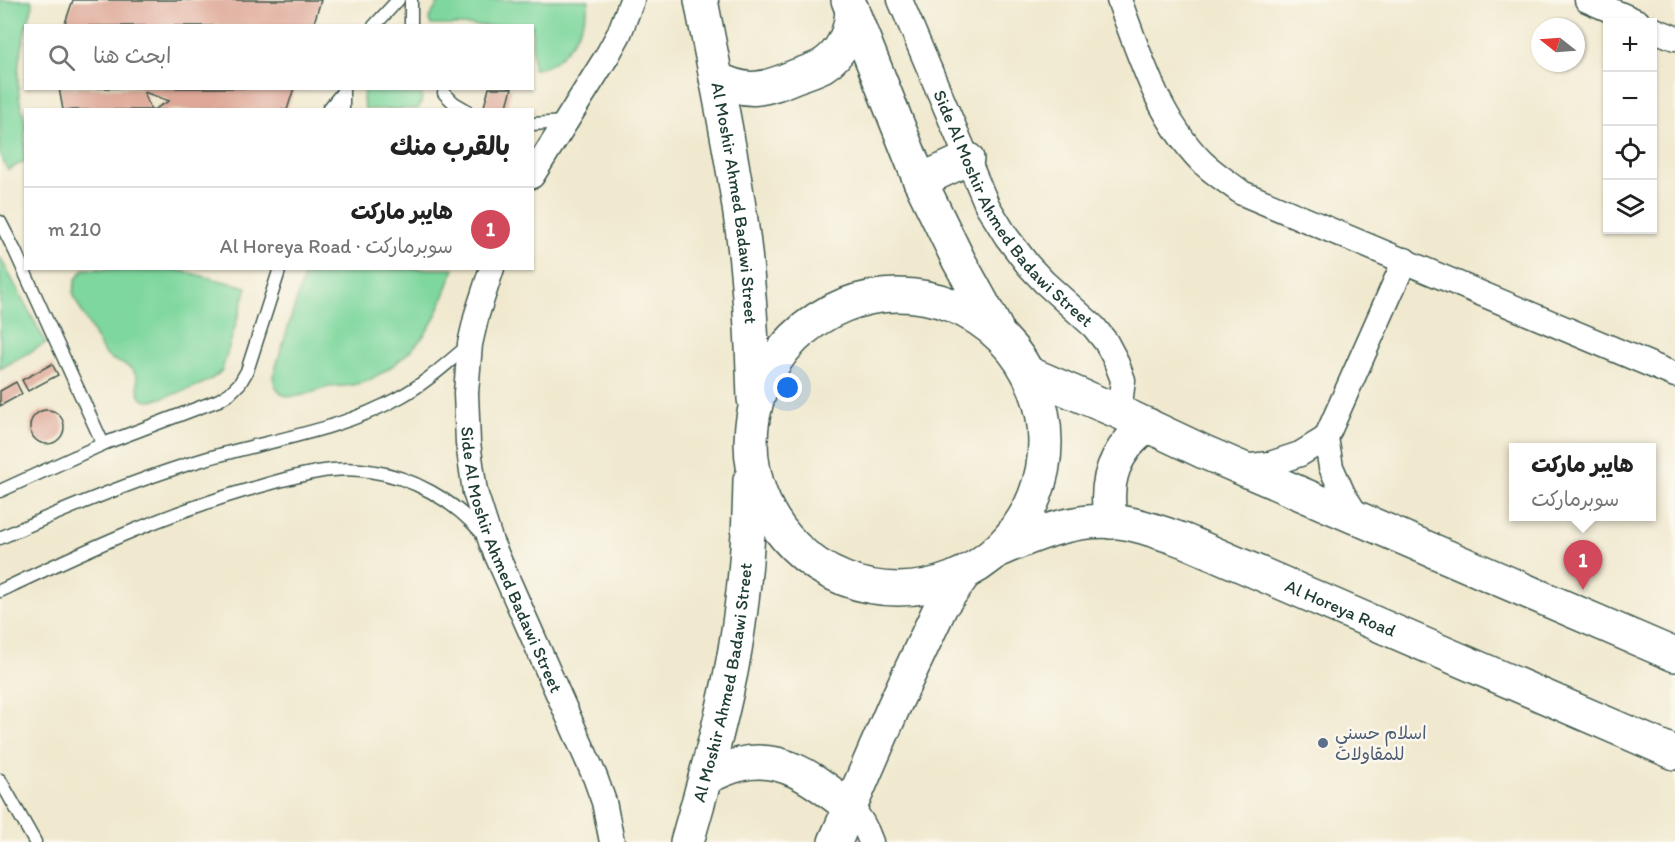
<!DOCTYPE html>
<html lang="ar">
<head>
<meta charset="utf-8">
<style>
	:root { --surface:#fff; --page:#f6f6f6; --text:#222; --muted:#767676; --line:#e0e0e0; --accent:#d1495b }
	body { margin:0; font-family:Itim,"Playpen Sans Arabic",sans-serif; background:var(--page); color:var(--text); direction:rtl }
	.controls { position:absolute; right:18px; top:18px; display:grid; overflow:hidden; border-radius:0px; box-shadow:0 2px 4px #0004 }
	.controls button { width:54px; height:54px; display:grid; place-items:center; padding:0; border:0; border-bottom:2px solid var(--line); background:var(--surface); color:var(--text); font:30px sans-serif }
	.compass { position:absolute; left:1531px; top:18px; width:54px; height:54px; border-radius:50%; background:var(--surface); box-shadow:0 2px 4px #0004; rotate:287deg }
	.you { position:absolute; left:788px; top:388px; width:21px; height:21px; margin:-15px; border:4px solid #fff; border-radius:50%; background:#1a73e8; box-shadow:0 0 0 9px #1a73e833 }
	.badge { display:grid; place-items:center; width:39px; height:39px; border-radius:50%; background:var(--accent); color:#fff; font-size:20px; font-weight:700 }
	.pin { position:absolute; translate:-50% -50px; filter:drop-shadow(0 2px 3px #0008) }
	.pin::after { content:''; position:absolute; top:32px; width:21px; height:18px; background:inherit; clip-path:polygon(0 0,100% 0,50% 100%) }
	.popup { position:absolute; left:1509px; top:443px; width:147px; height:78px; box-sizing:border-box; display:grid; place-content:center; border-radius:0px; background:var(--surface); filter:drop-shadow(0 2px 4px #0005); font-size:20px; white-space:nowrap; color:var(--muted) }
	.popup b { font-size:22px; color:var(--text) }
	.popup::after { content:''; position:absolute; left:50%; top:100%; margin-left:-12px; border:12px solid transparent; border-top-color:var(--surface) }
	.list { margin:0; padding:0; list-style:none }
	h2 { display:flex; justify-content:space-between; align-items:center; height:78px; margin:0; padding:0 24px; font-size:26px }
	h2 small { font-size:20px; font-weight:400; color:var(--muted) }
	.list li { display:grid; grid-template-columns:39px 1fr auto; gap:18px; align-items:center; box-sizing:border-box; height:84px; padding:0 24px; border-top:2px solid var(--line) }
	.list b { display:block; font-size:22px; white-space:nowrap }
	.list p { margin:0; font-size:20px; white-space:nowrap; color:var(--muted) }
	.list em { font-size:20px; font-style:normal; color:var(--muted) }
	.icon { flex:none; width:33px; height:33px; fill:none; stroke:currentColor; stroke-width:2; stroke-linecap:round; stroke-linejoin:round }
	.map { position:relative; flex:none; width:1675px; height:842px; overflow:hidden; direction:ltr }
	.search { position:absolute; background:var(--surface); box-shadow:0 2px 4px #0004; left:24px; top:24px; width:510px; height:66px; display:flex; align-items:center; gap:15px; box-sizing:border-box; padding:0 21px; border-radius:0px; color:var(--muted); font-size:22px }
	.panel { position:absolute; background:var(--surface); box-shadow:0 2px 4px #0004; left:24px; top:108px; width:510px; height:162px; border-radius:0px; direction:rtl }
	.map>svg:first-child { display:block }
	.green { fill:#7ed79d; stroke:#4e8a68; stroke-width:1.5 }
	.building { fill:#dea797 }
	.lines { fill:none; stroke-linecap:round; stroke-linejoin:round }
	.lane-casing { stroke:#3e574b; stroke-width:15 }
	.street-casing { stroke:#3e574b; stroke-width:27 }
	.secondary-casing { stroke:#3e574b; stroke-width:36 }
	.lane { stroke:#fff; stroke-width:12 }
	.street { stroke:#fff; stroke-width:24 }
	.secondary { stroke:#fff; stroke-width:33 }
	.service-dot { fill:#5c6f8a; stroke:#fbf7ec; stroke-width:2 }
	.labels { text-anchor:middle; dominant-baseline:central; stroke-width:5; stroke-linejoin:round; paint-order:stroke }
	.street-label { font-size:18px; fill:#1f3d34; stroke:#fbf7ec }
	.service-label { font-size:18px; fill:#4e5e75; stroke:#fbf7ec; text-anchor:start }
</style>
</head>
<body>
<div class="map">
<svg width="1675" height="842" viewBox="0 0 1675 842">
	<rect width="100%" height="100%" fill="#fbf7ec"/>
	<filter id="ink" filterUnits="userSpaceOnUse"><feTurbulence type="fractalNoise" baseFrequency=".0167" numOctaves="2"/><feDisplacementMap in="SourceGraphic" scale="12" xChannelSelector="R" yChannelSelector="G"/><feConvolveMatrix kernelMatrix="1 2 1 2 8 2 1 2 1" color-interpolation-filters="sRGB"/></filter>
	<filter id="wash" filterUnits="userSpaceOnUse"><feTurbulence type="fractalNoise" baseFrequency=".008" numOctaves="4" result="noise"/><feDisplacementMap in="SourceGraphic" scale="24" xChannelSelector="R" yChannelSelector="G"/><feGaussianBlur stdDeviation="1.35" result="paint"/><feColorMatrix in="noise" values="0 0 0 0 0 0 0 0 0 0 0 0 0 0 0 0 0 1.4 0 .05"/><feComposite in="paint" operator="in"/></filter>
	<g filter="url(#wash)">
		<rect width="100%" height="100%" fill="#f0e9cf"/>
		<g class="green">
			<polygon points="0,0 31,0 33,5 27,25 26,26 19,61 18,78 19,96 25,122 25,161 8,170 0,156"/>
			<path d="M440,0H589C586,26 562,69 533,69L532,26L431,25L429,20L430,17Z"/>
			<path d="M364,89H420C423,96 422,103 418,109H365L363,100Z"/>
			<polygon points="0,257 46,343 0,369"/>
			<path d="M84,269H174L247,287L222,370C211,385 170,395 152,401C133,402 141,386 136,375C130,362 113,364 104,353L76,301L73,292L76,279Z"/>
			<path d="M306,269V268L454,269C442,300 436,326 411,350C398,363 375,380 357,384C348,387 338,385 329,387C309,392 277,411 273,376Z"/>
		</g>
		<g id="blocks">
			<g class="building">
				<polygon points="73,0 321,0 313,26 64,26"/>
				<polygon points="59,88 294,88 287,110 153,110 169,101 144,92 151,110 63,110"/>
				<polygon points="489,88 512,88 506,110 483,110"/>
				<polygon points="52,364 58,375 28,391 22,380"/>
				<polygon points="16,382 22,394 0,406 0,391"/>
				<circle cx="47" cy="427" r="17"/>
			</g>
		</g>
	</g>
	<g filter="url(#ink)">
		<use href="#blocks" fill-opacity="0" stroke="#3e574b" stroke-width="1.5"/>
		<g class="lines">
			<defs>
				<g id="lane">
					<polyline points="374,26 398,0"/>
					<polyline points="411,26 411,0"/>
					<polyline points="343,90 343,110"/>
					<polyline points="444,93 454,103 466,110"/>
					<polyline points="328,110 342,93"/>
					<polyline points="532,124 565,122"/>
					<polyline points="0,222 15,251 103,444"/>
					<polyline points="0,491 103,444 219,400 230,393 240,383 247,371 280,268"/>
					<path d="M0,538C67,508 134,480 205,459C270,440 340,431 400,397C426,383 447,363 469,345"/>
					<path d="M0,591C86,550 170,511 261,486C296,476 333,465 369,471C413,477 453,500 482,533"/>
					<polyline points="0,780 35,842"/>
				</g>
				<g id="street">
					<path id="s1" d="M900,0L973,172L987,205L1006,236L1028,265L1044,282L1094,327L1106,342L1115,359L1123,380L1119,412"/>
					<path d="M1119,0C1140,56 1158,117 1201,161C1213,173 1228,182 1242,193L1675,375"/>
					<polyline points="1587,0 1638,22"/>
					<polyline points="1652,29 1675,38"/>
					<polyline points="532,176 607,56 619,34 632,0"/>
					<path id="s2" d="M492,268L477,314L470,344L466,393L468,443L475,492L491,542L595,777L604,802L612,842"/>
					<polyline points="1240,467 1270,464 1300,454 1326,438"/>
					<polyline points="1359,519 1343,494 1331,467 1326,438 1405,260"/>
					<path d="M851,808C861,818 866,828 871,842"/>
				</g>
				<g id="secondary">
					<path id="s3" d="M701,0C714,69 729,138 739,207C749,271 752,335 754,399"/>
					<polyline points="848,0 920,181 959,261 996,328"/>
					<path d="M716,78C748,95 765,89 796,76C805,73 814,70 822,66C842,54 851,32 852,10"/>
					<polyline points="920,181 967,159"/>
					<circle cx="898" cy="442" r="147"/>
					<polyline points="1028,373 1119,412 1204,452 1675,655"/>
					<path d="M1111,522C1103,481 1114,450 1148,425"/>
					<path id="s4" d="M999,550C1042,531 1087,513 1135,525C1152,529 1168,535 1185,541L1675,753"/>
					<path d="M706,778C717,772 729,767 741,764C785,754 818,783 851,808"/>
					<path id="s5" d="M687,842C703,786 719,730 731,672C743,609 749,545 750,480"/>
					<polyline points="835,842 894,706 941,606 964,574"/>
				</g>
			</defs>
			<use href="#lane" class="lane-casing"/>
			<use href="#street" class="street-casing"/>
			<use href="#secondary" class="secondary-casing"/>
			<use href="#lane" class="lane"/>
			<use href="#street" class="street"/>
			<use href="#secondary" class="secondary"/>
		</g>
	</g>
	<circle class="service-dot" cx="1323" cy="743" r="6"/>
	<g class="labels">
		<g class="street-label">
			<text stroke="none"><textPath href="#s3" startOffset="206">Al Moshir Ahmed Badawi Street</textPath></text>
			<text stroke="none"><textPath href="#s1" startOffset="240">Side Al Moshir Ahmed Badawi Street</textPath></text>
			<text stroke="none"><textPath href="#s2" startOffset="303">Side Al Moshir Ahmed Badawi Street</textPath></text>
			<text stroke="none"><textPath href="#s4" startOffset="363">Al Horeya Road</textPath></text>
			<text stroke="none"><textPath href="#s5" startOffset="164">Al Moshir Ahmed Badawi Street</textPath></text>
		</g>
		<g class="service-label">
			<text x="1335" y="733">اسلام حسني<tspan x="1335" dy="21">للمقاولات</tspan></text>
		</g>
	</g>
</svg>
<div class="controls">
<button>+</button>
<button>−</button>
<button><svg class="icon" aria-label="locate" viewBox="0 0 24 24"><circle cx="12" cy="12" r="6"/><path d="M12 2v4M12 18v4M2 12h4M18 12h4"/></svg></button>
<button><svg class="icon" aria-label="layers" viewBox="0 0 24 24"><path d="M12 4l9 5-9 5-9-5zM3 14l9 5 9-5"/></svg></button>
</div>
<svg class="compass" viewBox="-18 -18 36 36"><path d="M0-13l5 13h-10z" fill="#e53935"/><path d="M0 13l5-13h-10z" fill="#767676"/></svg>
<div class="you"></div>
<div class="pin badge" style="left:1583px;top:590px">1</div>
<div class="popup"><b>هايبر ماركت</b>سوبرماركت</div>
<div class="search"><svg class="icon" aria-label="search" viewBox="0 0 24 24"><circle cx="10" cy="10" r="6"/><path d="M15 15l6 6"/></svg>ابحث هنا</div>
<section class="panel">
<h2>بالقرب منك<small></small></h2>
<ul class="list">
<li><span class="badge">1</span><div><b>هايبر ماركت</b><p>سوبرماركت · Al Horeya Road</p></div><em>210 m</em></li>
</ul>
</section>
</div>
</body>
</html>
